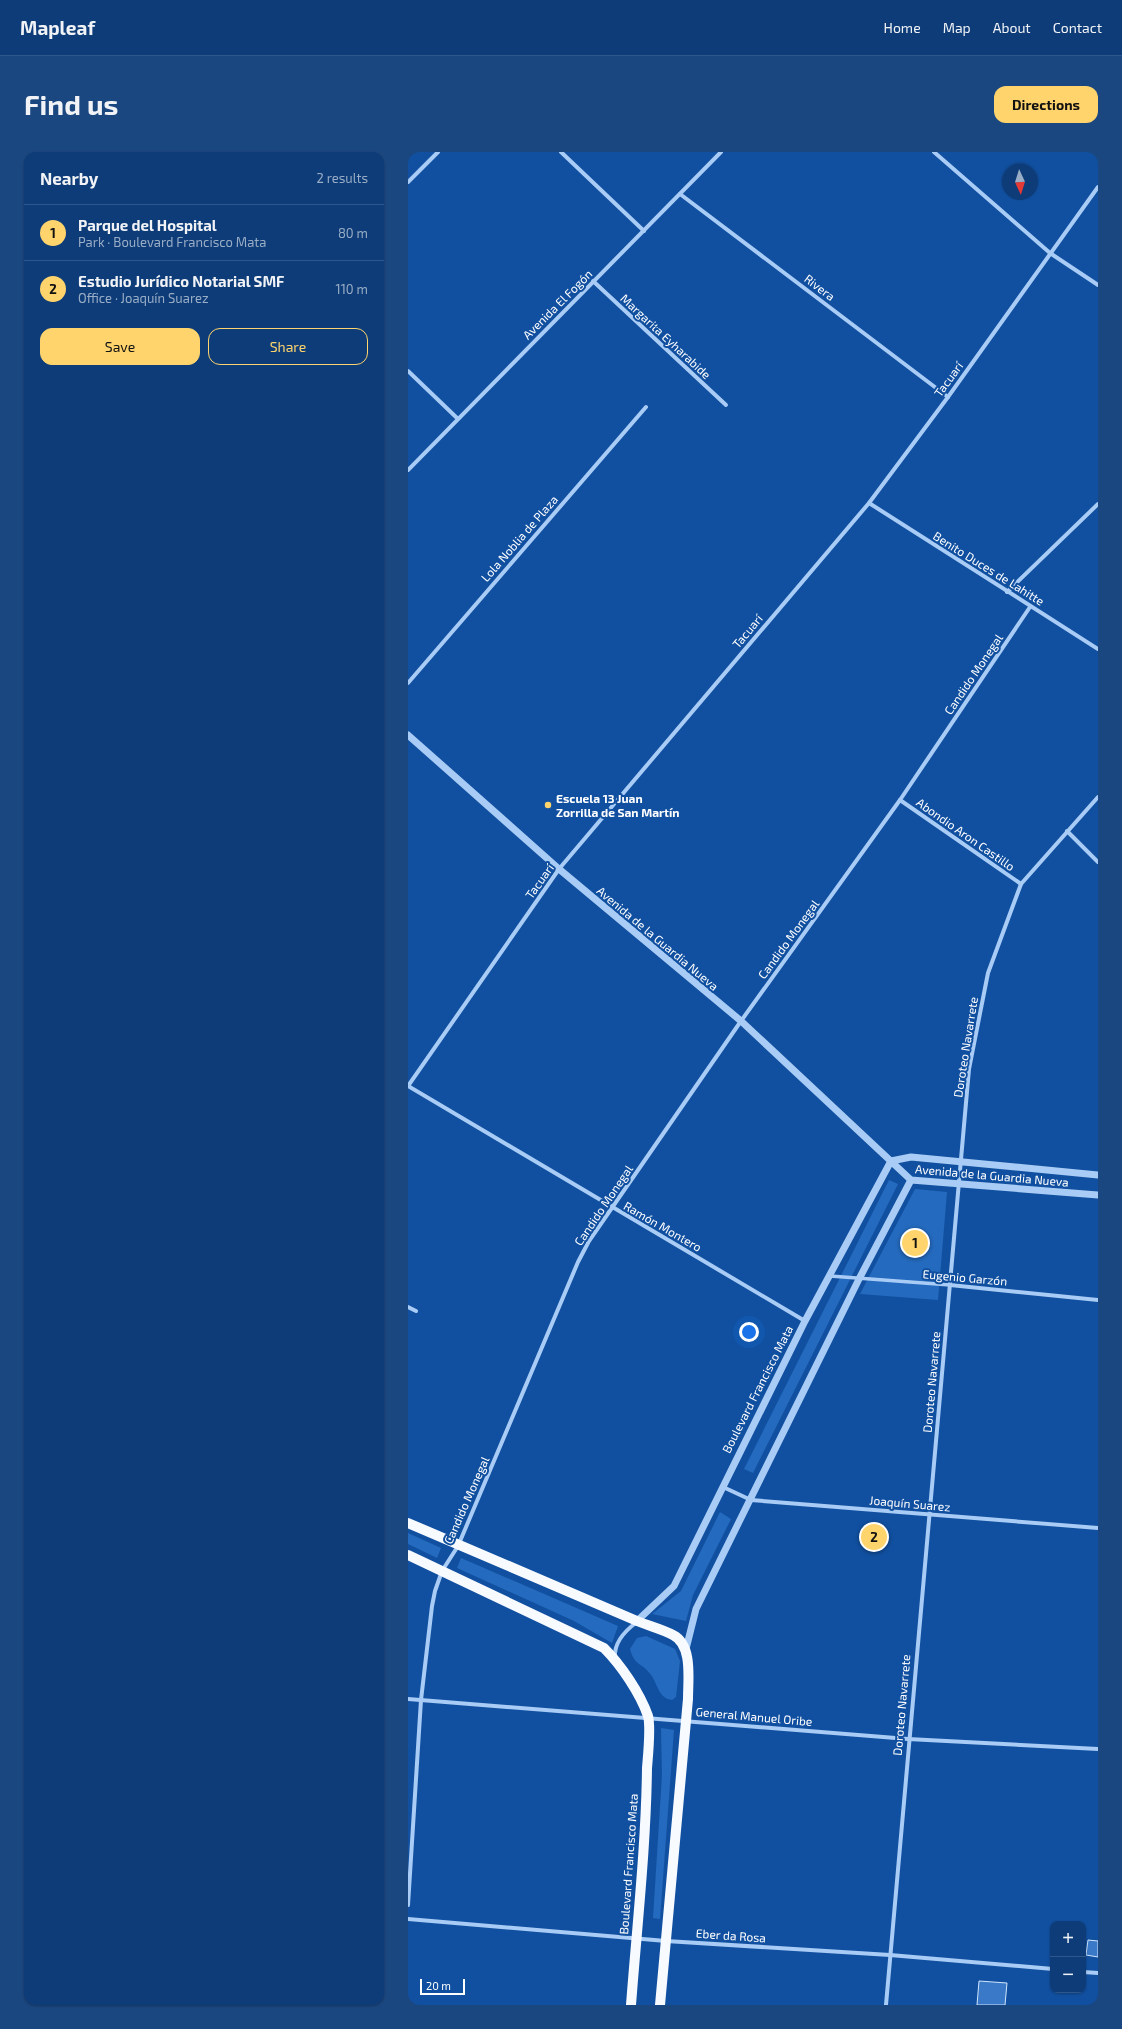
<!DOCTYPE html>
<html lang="en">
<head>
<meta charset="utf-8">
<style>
	:root { --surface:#0d3c78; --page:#1b4780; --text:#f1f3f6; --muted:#9aadc6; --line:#2d568a; --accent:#ffd46d }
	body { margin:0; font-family:"Exo 2",sans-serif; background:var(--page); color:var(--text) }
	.controls { position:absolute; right:12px; bottom:12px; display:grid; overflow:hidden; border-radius:8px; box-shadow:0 1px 3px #0004 }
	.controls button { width:36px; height:36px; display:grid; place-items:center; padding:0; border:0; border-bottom:1px solid var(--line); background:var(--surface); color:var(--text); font:20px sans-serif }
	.compass { position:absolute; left:594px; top:12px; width:36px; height:36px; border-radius:50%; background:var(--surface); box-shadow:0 1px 3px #0004; rotate:176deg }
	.scale { position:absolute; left:12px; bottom:10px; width:45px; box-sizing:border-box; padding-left:4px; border:2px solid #fff; border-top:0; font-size:11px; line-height:14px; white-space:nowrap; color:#fff; -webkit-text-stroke:3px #1150a0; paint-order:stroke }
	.you { position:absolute; left:341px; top:1180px; width:14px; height:14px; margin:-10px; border:3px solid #fff; border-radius:50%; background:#1a73e8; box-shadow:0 0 0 6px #1a73e833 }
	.badge { display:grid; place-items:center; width:26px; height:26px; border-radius:50%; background:var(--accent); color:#111; font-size:13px; font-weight:700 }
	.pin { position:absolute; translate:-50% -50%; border:2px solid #fff; box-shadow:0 1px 4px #0006 }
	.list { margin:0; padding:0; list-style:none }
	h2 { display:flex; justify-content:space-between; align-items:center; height:52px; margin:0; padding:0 16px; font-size:17px }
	h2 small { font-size:13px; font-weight:400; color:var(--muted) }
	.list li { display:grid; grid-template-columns:26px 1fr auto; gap:12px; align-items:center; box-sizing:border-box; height:56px; padding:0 16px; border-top:1px solid var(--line) }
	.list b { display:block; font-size:15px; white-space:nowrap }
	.list p { margin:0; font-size:13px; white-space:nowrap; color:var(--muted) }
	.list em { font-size:13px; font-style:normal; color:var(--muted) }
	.actions { display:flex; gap:8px; padding:12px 16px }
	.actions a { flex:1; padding:9px 0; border:1px solid var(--accent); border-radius:12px; text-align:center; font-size:14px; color:var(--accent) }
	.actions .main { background:var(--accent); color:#111 }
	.map { position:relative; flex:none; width:690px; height:1853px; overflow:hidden; border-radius:12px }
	header { display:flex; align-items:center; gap:24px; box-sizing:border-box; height:56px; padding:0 20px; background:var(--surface); border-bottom:1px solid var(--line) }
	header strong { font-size:19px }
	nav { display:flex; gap:22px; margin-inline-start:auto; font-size:14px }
	.intro { display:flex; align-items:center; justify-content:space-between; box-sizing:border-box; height:96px; padding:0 24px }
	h1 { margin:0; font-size:28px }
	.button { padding:10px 18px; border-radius:12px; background:var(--accent); color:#111; font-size:14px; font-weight:700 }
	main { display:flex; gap:24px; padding:0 24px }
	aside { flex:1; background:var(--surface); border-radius:12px; box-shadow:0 1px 3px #0004 }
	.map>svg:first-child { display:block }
	.green { fill:#246abe }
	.building { fill:#3a79c7; stroke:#d1e6fe }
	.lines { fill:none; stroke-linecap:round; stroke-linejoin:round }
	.pedestrian { stroke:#a8ccf5; stroke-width:3.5 }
	.minor { stroke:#a8ccf5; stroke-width:4 }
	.tertiary { stroke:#a8ccf5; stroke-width:7 }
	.primary { stroke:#f7faff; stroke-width:10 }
	.poi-dot { fill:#ffd46d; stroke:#1150a0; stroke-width:1.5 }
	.labels { text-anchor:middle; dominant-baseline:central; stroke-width:4; stroke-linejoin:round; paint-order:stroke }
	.street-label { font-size:12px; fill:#fff; stroke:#1150a0 }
	.poi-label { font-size:12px; font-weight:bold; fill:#fff; stroke:#1150a0; text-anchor:start }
</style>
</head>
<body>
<header>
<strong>Mapleaf</strong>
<nav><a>Home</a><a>Map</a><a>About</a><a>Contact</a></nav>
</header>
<div class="intro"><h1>Find us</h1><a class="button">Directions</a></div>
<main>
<aside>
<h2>Nearby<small>2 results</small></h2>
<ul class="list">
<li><span class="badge">1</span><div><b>Parque del Hospital</b><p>Park · Boulevard Francisco Mata</p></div><em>80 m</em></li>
<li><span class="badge">2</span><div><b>Estudio Jurídico Notarial SMF</b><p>Office · Joaquín Suarez</p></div><em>110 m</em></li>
</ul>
<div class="actions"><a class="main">Save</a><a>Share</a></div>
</aside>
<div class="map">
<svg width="690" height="1853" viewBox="0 0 690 1853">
	<rect width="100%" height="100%" fill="#1150a0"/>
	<g class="green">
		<polygon points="481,1028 490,1032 345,1321 336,1317"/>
		<polygon points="507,1037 539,1040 530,1148 452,1142"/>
		<polygon points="312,1360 323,1367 285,1443 278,1469 244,1462 273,1439"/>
		<polygon points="0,1381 33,1396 29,1406 0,1392"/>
		<polygon points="53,1406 210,1474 204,1491 166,1469 49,1416"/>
		<path d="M238,1484L267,1497L272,1509L268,1545L264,1548C250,1546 250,1532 243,1523C234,1510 227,1515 222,1497L229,1486Z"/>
		<polygon points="253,1576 266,1578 252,1767 245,1766 254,1623"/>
	</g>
	<g class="building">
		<polygon points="680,1788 690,1789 690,1805 678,1803"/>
		<polygon points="571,1829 599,1831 597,1853 569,1853"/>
	</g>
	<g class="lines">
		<polyline class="pedestrian" points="422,1124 542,1133"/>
		<g class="minor">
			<polyline points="153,0 236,79"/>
			<polyline points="526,0 642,101 690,133"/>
			<polyline points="0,30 30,0"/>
			<polyline points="272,42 540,245"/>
			<polyline points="185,129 318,253"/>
			<polyline points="0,219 49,266"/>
			<polyline points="0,318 313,0"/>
			<polyline points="461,351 690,497"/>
			<polyline points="599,440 690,352"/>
			<polyline points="0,531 238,255"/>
			<polyline points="492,648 613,732"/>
			<polyline points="659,679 690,710"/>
			<polyline points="0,934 151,717 461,351 540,245 690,35"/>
			<polyline points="0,934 397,1169"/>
			<polyline points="542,1133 690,1148"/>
			<polyline points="0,1155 8,1159"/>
			<polyline points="315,1335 343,1348 690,1376"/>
			<path d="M207,1505C206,1490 218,1478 229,1470"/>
			<polyline points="0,1547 500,1587 690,1597"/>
			<polyline points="0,1753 13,1548 24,1454 27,1439 34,1419 50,1394 170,1110 181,1089 333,869 492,648 622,455"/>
			<polyline points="0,1767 258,1789 482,1803 645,1817"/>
			<polyline points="675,1820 690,1821"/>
			<polyline points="478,1853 561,917 580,821 613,732 690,645"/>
		</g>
		<g class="tertiary">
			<polyline points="0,583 151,717 333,869 503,1028 690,1043"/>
			<polyline points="483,1009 503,1005 690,1023"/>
			<polyline points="229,1469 266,1434 397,1169 483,1009"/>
			<polyline points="278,1497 288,1457 451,1127 503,1028"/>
		</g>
		<g class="primary">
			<path d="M0,1371L229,1469C241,1474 254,1477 265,1483C285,1493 280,1527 280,1547L252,1853"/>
			<path d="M0,1403L196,1496C213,1513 232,1541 240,1564C243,1575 240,1604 239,1616C238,1695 229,1774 223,1853"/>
		</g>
	</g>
	<circle class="poi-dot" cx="140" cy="653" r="4"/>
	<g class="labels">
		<g class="street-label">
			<text transform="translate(412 135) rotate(37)">Rivera</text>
			<text transform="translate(149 152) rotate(-45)">Avenida El Fogón</text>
			<text transform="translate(258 184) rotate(43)">Margarita Eyharabide</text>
			<text transform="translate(540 227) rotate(-54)">Tacuarí</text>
			<text transform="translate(111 386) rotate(-49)">Lola Noblia de Plaza</text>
			<text transform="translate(581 416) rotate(32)">Benito Duces de Lahitte</text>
			<text transform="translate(339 479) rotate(-50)">Tacuarí</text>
			<text transform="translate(565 522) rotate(-56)">Candido Monegal</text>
			<text transform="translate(558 682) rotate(35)">Abondio Aron Castillo</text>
			<text transform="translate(131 729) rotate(-55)">Tacuarí</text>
			<text transform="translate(250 786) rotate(40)">Avenida de la Guardia Nueva</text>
			<text transform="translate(380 787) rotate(-54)">Candido Monegal</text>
			<text transform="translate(557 895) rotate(-81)">Doroteo Navarrete</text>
			<text transform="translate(584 1023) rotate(5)">Avenida de la Guardia Nueva</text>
			<text transform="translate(195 1053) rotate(-56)">Candido Monegal</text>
			<text transform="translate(255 1074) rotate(30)">Ramón Montero</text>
			<text transform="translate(557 1125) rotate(5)">Eugenio Garzón</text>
			<text transform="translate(523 1230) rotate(-85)">Doroteo Navarrete</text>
			<text transform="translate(349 1237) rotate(-63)">Boulevard Francisco Mata</text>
			<text transform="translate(58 1348) rotate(-66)">Candido Monegal</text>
			<text transform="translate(502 1351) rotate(5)">Joaquín Suarez</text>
			<text transform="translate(493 1553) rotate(-85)">Doroteo Navarrete</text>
			<text transform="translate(346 1564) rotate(5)">General Manuel Oribe</text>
			<text transform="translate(220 1712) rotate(-86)">Boulevard Francisco Mata</text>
			<text transform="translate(323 1783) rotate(4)">Eber da Rosa</text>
		</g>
		<g class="poi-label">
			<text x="148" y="646">Escuela 13 Juan<tspan x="148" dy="14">Zorrilla de San Martín</tspan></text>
		</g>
	</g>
</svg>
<div class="controls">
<button>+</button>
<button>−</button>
</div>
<svg class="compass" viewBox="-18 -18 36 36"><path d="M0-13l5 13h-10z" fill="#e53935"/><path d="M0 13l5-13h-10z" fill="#9aadc6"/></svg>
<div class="scale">20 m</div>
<div class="you"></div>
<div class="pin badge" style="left:507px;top:1091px">1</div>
<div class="pin badge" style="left:466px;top:1385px">2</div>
</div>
</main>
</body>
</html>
